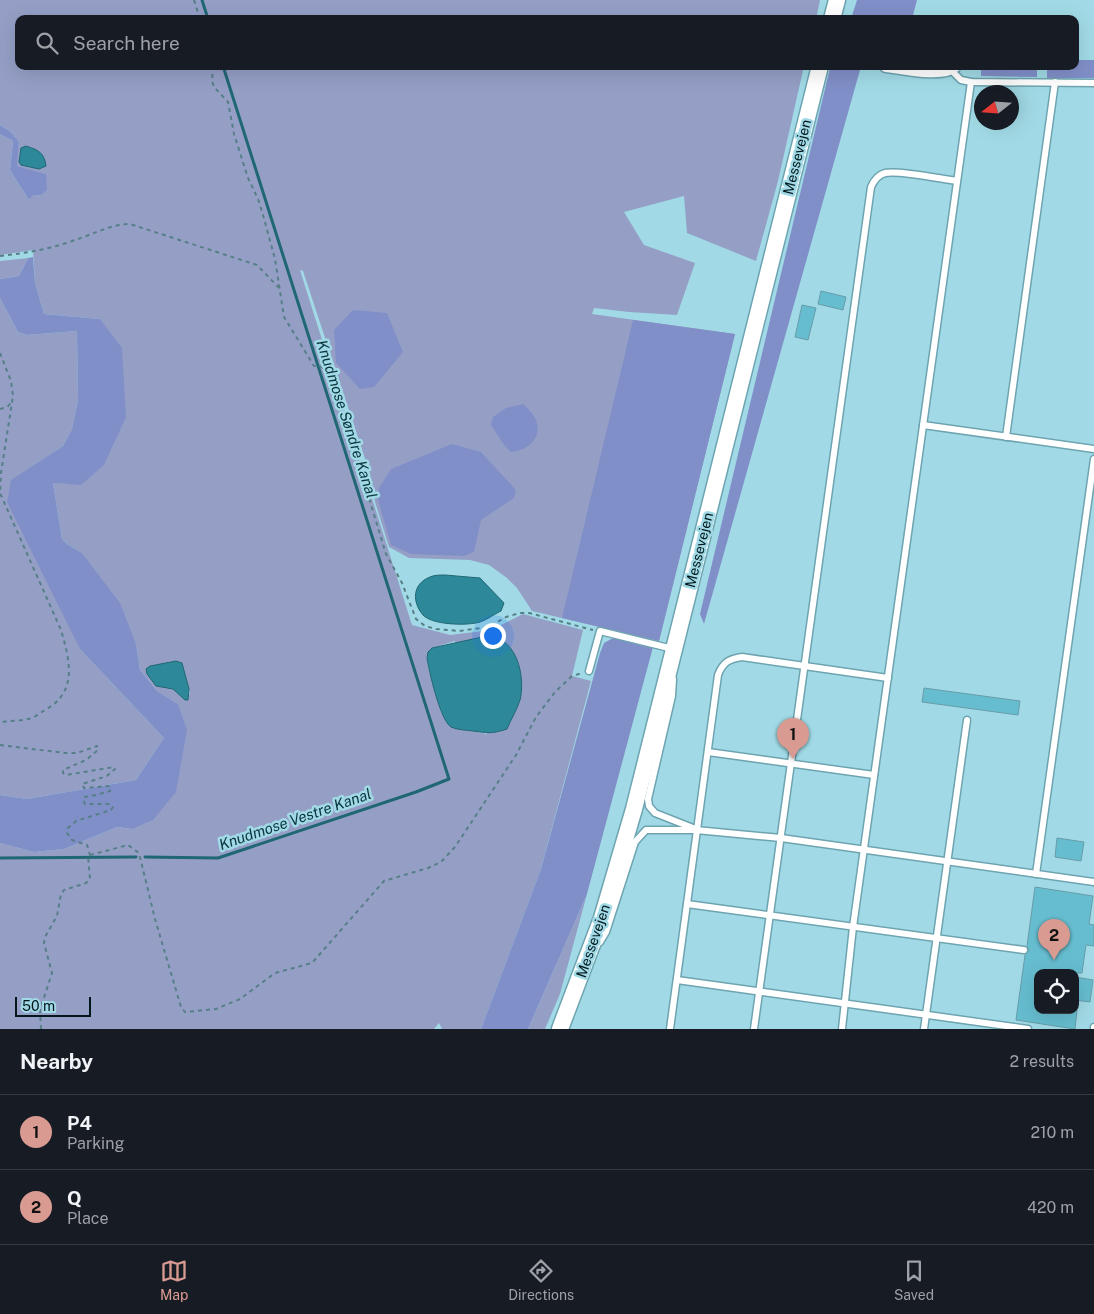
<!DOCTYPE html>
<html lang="en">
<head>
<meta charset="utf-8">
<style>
	:root { --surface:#171b24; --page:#242831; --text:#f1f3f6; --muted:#9ea1a6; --line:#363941; --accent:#d99b91 }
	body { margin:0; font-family:"Public Sans",sans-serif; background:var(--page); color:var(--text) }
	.controls { position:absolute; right:15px; bottom:15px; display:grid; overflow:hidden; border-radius:10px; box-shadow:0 5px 20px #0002 }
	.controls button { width:45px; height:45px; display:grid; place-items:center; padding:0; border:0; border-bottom:1px solid var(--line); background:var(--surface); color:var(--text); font:25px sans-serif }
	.compass { position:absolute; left:974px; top:85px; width:45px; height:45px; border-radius:50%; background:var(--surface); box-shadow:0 5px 20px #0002; rotate:253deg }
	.scale { position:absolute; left:15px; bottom:12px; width:76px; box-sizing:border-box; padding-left:5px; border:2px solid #02171b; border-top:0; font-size:14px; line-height:18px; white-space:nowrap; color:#02171b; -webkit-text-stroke:4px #a1dae6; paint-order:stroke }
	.you { position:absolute; left:492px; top:635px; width:18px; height:18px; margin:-12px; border:4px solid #fff; border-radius:50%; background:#1a73e8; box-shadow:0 0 0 8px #1a73e833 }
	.badge { display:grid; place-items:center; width:32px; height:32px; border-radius:50%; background:var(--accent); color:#111; font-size:16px; font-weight:700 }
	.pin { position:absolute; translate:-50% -41px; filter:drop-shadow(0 1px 2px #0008) }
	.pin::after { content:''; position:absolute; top:26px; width:18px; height:15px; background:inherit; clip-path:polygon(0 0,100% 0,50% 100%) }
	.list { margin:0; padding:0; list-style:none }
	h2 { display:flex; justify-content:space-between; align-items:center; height:65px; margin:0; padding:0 20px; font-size:21px }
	h2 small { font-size:16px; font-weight:400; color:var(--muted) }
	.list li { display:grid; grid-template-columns:32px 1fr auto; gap:15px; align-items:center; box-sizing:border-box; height:75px; padding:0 20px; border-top:1px solid var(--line) }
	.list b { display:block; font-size:19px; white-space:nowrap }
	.list p { margin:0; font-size:16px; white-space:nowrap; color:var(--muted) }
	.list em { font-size:16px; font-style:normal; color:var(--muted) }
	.icon { flex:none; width:28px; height:28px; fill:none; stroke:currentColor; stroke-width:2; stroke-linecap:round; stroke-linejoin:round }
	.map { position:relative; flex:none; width:1094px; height:1029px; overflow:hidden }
	.search { position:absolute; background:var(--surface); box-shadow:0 5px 20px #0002; left:15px; right:15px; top:15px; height:55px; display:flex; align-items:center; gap:12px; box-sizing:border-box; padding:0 18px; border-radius:10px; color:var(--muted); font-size:19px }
	.sheet { height:215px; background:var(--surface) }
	nav { display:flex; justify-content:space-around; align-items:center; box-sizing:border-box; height:70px; border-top:1px solid var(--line); background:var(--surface); font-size:14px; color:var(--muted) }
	nav a { display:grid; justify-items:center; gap:2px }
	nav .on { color:var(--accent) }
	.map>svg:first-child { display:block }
	.green { fill:#959fc6; fill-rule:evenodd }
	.forest { fill:#808fc8 }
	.water { fill:#2d899a; stroke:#206774 }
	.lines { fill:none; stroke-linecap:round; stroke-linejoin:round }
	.stream { stroke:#206774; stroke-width:3 }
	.building { fill:#66bdcf; stroke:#669da9 }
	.service-casing { stroke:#6da4b0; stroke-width:9 }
	.minor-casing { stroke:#6da4b0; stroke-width:15 }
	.secondary-casing { stroke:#6da4b0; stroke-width:19 }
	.path { stroke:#577f87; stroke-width:2; stroke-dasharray:4 4; stroke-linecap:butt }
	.service { stroke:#fff; stroke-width:6 }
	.minor { stroke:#fff; stroke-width:12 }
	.secondary { stroke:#fff; stroke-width:16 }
	.labels { text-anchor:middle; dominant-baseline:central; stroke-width:5; stroke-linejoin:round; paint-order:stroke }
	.street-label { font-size:14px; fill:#02171b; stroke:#a1dae6 }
	.water-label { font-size:15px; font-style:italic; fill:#0a353d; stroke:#a1dae6 }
</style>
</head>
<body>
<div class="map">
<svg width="1094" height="1029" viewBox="0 0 1094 1029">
	<rect width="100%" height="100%" fill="#a1dae6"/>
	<g class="green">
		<path d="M0,0H820L816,19H19V66H804L778,181L756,261L687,233L684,196L624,212L644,245L695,263L677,315L629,312L594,308L592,314L735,334L659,641L532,611L517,588L507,578L489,565L470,560L409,558L389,547L375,502L370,474L303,271L300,270L412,625L450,635L491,630L523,614L583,630L572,676L591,681L541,869L481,1029H442L439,1023L434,1029H0V843L34,852L64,849L117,827L132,829L178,704L157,691L140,670L136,644L82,553L67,544L62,539L53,483L81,484L100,319L44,314L35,283L33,250L0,255V134L13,141L10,170L29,200L31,196L41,195L45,174L16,166L19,142L11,132L0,125ZM455,641L487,734L451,727L441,712L428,666L427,658L432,648ZM182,663L190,693L185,700L173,689L157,686L151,678Z"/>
		<polygon points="28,258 19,276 0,279 0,261"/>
		<polygon points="0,298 18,332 27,335 77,331 78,400 72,429 63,446 12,480 80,649 164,738 136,780 27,799 0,795"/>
		<polygon points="587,894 560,994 545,1029 528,1029"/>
	</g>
	<g class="forest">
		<polygon points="857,0 917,0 912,19 851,19"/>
		<polygon points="1075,60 1094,60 1094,78 1047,78 1047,66 1075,66"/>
		<polygon points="981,66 1037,66 1037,77 981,76"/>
		<polygon points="830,68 860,70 704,624 700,614"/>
		<polygon points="0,125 11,132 19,142 17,166 46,174 47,190 41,195 32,196 29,200 10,170 13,141 0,134"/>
		<polygon points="33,257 35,283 44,314 100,319 122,348 126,417 104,465 81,485 53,483 62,539 67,544 82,553 120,603 136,644 140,670 157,691 178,704 187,730 176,792 153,820 132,829 117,827 64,849 34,852 0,843 0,795 27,799 136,780 164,738 80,649 7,502 11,480 63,446 72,429 78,400 77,331 27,335 18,332 0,298 0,279 19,276 28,258"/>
		<polygon points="353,310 387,313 403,352 374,387 360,389 336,363 334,330"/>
		<polygon points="633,320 735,334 659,641 562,618"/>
		<path d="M523,404C527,408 534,414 536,420C543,438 527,451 511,452L504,445L491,425L493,417L506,408Z"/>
		<polygon points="452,444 481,452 516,490 514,498 481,520 474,552 464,556 411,554 391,545 378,500 379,488 391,469"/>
		<polygon points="613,638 653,647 587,894 528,1029 481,1029 541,869 600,653 604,643"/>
	</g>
	<g class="water">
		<path d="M26,146C38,150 44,152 46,166L39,169L21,165L19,162L21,148Z"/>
		<path d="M445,575L480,578L504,603L501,611C494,614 487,620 480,622C467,626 432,625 423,615C412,602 412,584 430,577C434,575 440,575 445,575Z"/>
		<path d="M482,637C487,637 493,637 497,638C519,646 525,680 520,700C517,710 511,719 507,729C492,734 488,733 473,731C466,730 457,730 451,727C440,720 429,671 427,658L428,652L432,648Z"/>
		<polygon points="176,661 182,663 189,689 188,700 185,700 173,689 156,686 147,674 146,669 150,666"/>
	</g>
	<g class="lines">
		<g class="stream">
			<polyline points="202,0 208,19"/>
			<polyline points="145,857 218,858 416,792 449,779 223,66"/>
			<polyline points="0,858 136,857"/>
		</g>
	</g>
	<g class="building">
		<polygon points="821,291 846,297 843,310 818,304"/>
		<polygon points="802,305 816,308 808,340 795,337"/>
		<polygon points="924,688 1020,701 1018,715 922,702"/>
		<polygon points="1057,838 1084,842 1081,861 1055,857"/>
		<polygon points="1035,887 1093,896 1089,924 1094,925 1094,946 1086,945 1082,973 1038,973 1038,1010 1077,1010 1075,1029 1016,1020 1025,955 1029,950 1027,946"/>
		<polygon points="1075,977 1093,980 1090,1002 1075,1000"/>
	</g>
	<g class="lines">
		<defs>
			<g id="service">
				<polyline points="951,70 961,80 971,82 1094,83"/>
				<polyline points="923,425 1094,449"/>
				<polyline points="1006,437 1055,82"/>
				<polyline points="589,671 600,631 673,649"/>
				<polyline points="673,679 672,696 648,799 649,806 655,813 693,828"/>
				<polyline points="708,752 874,775"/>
				<polyline points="1036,874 1094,459"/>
				<polyline points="687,904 1024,950"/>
				<polyline points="600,942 606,932 635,842 646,830 696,830 781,838 1094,882"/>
				<polyline points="677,980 1028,1029"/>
				<path d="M670,1029L718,675C723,662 729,659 742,657L888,678"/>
				<path d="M754,1029L871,187C874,180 878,175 885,173C899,170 941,179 957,181"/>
				<polyline points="842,1029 853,927 971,82"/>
				<polyline points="924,1029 967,720"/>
				<polyline points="1094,1029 1094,1027"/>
			</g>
			<path id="minor" d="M886,66C903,68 942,77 955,66"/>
			<g id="secondary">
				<polyline points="832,19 837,0"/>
				<polyline points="560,1029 602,918 634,809 820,66"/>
			</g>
		</defs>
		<use href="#service" class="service-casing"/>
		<use href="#minor" class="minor-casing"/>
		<use href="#secondary" class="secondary-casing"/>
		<g class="path">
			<polyline points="194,0 200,19"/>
			<path d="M213,66L212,81L214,87L228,102L234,134L248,178L258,199L263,215L275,259L284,317L314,366C327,366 329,372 334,383L386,554L402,583L416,619L425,626L436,629L459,631L489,627L506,617L520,613H529L593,630"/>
			<path d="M0,256C26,253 51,249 75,240C94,234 111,224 130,224L257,265L280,289"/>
			<path d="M0,353L11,381L13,396L1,473L0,493L61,630C70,661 78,692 45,710C40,713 34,718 28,719C19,721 9,721 0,722"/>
			<polyline points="0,409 7,407 11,403"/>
			<polyline points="0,745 65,753 77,753 97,746 98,750 86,760 63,770 63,773 66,775 114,767 115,769 107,776 82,784 84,788 109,786 111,788 110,791 96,795 85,797 83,799 85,804 109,804 113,807 111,810 76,821 68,828 67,833 72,840 87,845 90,855 88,856 90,879 86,883 64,890 61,894 57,916 45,937 44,943 52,973 40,1010 41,1029"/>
			<polyline points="90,855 128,845 139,853 155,919 181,1007 185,1012 216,1009 240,999 275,973 312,963 384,881 428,868 441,862 455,847 516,755 536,717 555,692 572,676 582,673"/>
		</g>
		<use href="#service" class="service"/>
		<use href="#minor" class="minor"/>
		<use href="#secondary" class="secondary"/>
	</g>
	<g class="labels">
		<g class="street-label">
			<text transform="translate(797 157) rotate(-76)">Messevejen</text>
			<text transform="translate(699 550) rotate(-76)">Messevejen</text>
			<text transform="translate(593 941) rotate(-71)">Messevejen</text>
		</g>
		<g class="water-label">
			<text transform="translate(347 419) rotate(72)">Knudmose Søndre Kanal</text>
			<text transform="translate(295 819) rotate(-19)">Knudmose Vestre Kanal</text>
		</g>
	</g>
</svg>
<div class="controls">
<button><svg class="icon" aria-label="locate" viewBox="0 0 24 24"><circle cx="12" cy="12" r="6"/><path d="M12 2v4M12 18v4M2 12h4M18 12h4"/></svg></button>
</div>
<svg class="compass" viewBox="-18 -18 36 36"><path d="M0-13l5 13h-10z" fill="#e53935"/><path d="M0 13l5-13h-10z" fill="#9ea1a6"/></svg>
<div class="scale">50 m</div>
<div class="you"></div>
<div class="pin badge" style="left:793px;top:759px">1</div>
<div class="pin badge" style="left:1054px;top:960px">2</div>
<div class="search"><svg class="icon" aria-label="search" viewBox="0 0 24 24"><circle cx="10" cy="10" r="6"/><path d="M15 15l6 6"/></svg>Search here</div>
</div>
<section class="sheet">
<h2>Nearby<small>2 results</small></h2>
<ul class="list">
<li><span class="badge">1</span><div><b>P4</b><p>Parking</p></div><em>210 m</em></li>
<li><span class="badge">2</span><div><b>Q</b><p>Place</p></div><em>420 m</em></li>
</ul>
</section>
<nav>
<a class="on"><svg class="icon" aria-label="map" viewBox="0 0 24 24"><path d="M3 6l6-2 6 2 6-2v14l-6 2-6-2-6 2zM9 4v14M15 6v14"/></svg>Map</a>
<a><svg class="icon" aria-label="directions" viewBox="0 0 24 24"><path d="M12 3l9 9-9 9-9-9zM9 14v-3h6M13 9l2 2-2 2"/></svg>Directions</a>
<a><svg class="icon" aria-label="saved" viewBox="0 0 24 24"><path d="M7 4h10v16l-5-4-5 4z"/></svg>Saved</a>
</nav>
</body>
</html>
